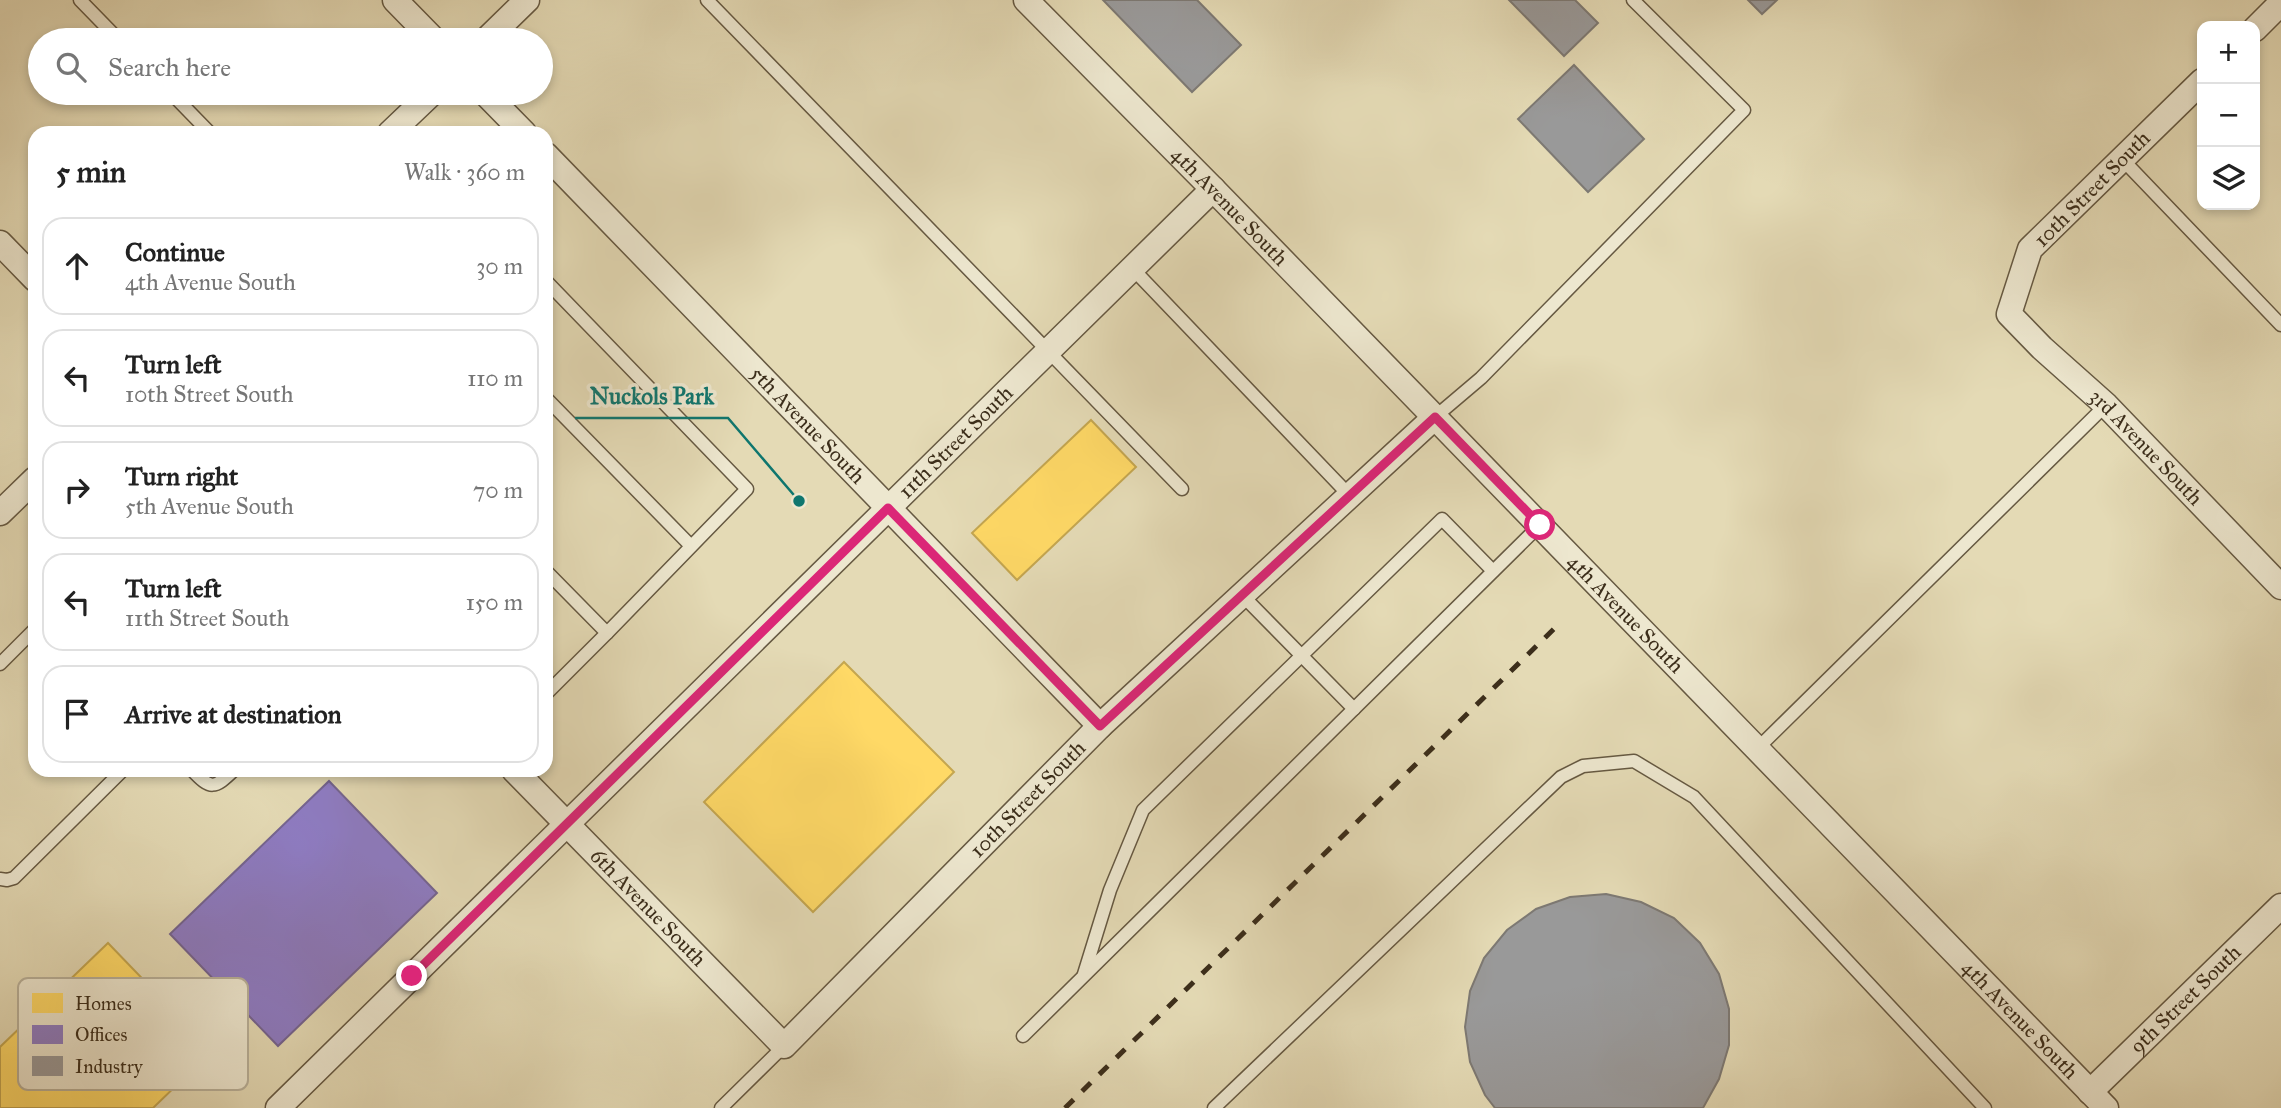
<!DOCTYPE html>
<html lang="en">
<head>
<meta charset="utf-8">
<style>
	:root { --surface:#fff; --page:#f2f2f2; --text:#222; --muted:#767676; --line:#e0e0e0 }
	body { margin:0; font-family:"IM FELL Great Primer",serif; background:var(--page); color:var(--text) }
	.controls { position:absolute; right:21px; top:21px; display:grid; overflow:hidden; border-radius:14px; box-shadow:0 4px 10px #0003 }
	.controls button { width:63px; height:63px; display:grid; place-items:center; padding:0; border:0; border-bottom:2px solid var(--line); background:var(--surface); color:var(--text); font:35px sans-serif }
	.stop { position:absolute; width:21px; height:21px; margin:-16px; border:5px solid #db2777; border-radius:50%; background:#fff }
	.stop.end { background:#db2777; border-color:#fff; box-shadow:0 2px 7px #0008 }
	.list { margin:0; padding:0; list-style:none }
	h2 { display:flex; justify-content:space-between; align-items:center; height:91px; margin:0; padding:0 28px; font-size:30px }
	h2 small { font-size:23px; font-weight:400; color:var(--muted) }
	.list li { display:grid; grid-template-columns:46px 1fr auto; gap:21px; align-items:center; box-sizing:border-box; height:98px; margin:0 14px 14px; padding:0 14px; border:2px solid var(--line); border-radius:21px }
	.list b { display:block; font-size:26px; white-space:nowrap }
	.list p { margin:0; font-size:23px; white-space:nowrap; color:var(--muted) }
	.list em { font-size:23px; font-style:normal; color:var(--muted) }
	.icon { flex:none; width:38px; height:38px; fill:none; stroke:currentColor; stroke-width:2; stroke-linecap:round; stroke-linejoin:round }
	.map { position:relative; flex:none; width:2281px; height:1108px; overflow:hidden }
	.search { position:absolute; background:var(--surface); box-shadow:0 4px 10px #0003; left:28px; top:28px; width:525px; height:77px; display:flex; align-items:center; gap:18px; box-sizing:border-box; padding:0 24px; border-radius:38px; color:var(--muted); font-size:26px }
	.panel { position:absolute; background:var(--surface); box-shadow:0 4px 10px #0003; left:28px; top:126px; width:525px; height:651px; border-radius:21px }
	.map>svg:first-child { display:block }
	.homes { fill:#ffd966; stroke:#c4a650; stroke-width:2 }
	.offices { fill:#8e7cc3; stroke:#756591; stroke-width:2 }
	.industry { fill:#999; stroke:#7d7973; stroke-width:2 }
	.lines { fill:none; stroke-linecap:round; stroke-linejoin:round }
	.lane-casing { stroke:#665942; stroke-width:15 }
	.street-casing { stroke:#665942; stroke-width:27 }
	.lane { stroke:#ede7cf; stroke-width:12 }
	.street { stroke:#ede7cf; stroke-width:24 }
	.rail { stroke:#3c2e1b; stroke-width:5; stroke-dasharray:12 12; stroke-linecap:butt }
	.route { stroke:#db2777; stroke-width:9 }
	.labels { text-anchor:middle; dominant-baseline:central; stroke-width:7; stroke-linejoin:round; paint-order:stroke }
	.street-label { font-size:21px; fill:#3c2e1b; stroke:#ede7cf }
	.key { fill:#ede7cf; stroke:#b8b099; stroke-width:2 }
	.key-label { font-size:19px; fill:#3c2e1b }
	.leader { fill:none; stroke:#0f766e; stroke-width:2.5 }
	.callout-dot { fill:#0f766e; stroke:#ede7cf; stroke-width:2.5 }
	.callout-label { font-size:23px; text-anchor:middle; font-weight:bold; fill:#0f766e; stroke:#ede7cf; stroke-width:7; stroke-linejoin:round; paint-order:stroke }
</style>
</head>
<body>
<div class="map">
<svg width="2281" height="1108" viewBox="0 0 2281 1108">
	<rect width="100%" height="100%" fill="#e4dab5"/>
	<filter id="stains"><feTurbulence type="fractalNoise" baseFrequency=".00286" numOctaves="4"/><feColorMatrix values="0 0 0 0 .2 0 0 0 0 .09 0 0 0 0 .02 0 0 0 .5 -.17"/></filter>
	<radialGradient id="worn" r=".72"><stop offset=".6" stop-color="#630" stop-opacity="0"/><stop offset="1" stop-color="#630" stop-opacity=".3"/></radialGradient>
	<g class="homes">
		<polygon points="1091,420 1136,467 1017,580 972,533"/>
		<polygon points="844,662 954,772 813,912 704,802"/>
		<polygon points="108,943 212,1051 153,1108 0,1108 0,1047"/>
	</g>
	<polygon class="offices" points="329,781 437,893 278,1046 170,934"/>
	<g class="industry">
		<polygon points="1103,0 1197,0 1241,45 1192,92"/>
		<polygon points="1509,0 1575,0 1598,23 1564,56"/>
		<polygon points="1748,0 1777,0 1762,14"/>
		<polygon points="1574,65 1644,139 1588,192 1518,119"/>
		<polygon points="1606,894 1641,902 1674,918 1700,943 1719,974 1729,1009 1729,1045 1719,1079 1703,1108 1495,1108 1485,1095 1470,1062 1465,1027 1470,991 1484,958 1507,930 1536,909 1570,897"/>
	</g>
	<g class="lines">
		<defs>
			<g id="lane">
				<polyline points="80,0 119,40"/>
				<polyline points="707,0 1182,489"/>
				<polyline points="171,93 210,133"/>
				<polyline points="2122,159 2281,325"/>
				<polyline points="1132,268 1350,496"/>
				<polyline points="546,281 747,489 607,633"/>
				<polyline points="546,398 691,546"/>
				<polyline points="1435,417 1481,378 1744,110 1633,0"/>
				<polyline points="546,571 607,633 546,694"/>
				<polyline points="1242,595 1354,709"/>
				<polyline points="0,664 35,629"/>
				<polyline points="1757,749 2106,405"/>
				<path d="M192,770C211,790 214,789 234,770"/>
				<polyline points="0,879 7,880 14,878 123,770"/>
				<polyline points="1084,974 1110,890 1143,810 1442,519 1493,571"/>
				<polyline points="1023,1036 1540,525"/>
				<polyline points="721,1108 784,1046"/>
				<polyline points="1214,1108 1561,777 1583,766 1634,761 1694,797 1985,1108"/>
			</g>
			<g id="street">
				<polyline points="395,0 434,40"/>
				<path id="s1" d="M1026,0L1213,189L2106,1108"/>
				<polyline points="2255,29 2281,3"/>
				<polyline points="486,40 527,0"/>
				<path id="s2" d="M2202,81L2030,249L2009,314L2042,348L2106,405L2281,587"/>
				<polyline points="485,93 524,133"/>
				<polyline points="390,133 432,93"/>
				<path id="s3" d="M546,155L1100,726"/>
				<polyline points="0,243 35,279"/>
				<polyline points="0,513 35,479"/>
				<path id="s4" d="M514,770L784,1046L1100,726L1435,417"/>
				<path id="s5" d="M2090,1092L2281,906"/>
				<path id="s6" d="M278,1108L1213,189"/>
			</g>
		</defs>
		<use href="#lane" class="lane-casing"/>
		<use href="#street" class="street-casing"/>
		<use href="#lane" class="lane"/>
		<use href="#street" class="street"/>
		<polyline class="rail" points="1065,1108 1561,622"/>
	</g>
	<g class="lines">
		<polyline class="route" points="412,976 888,508 1100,726 1435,417 1540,525"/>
	</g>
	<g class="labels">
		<g class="street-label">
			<text transform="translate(2092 189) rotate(-45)">10th Street South</text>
			<text stroke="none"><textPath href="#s1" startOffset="290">4th Avenue South</textPath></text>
			<text stroke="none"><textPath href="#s3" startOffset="376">5th Avenue South</textPath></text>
			<text stroke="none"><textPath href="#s6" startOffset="950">11th Street South</textPath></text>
			<text stroke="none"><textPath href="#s2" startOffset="500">3rd Avenue South</textPath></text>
			<text stroke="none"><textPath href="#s1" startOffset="858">4th Avenue South</textPath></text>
			<text stroke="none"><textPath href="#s4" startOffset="733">10th Street South</textPath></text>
			<text stroke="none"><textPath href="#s4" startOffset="192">6th Avenue South</textPath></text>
			<text stroke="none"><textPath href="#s5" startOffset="133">9th Street South</textPath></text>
			<text stroke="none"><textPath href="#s1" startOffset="1424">4th Avenue South</textPath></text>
		</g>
	</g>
	<rect x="18" y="978" width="230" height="112" rx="10" class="key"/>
	<rect x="32" y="993" width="31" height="20" fill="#ffd966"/>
	<rect x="32" y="1025" width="31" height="19" fill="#8e7cc3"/>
	<rect x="32" y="1056" width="31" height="20" fill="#999"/>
	<g class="key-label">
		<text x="75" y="1010">Homes</text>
		<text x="75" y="1041">Offices</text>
		<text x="75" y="1073">Industry</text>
	</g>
	<path class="leader" d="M799 501L728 418H575"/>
	<circle class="callout-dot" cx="799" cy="501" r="7"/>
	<g class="callout-label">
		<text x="652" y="404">Nuckols Park</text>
	</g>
	<rect width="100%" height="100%" filter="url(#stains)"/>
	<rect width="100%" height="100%" fill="url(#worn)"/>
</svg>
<div class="controls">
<button>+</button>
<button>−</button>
<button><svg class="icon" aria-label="layers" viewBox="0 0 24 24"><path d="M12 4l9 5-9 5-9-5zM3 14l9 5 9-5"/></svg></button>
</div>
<div class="stop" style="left:1540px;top:525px"></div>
<div class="stop end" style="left:412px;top:976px"></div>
<div class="search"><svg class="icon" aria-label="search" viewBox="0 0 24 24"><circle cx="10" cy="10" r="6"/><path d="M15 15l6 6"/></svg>Search here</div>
<section class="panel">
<h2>5 min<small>Walk · 360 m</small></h2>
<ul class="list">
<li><svg class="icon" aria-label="ahead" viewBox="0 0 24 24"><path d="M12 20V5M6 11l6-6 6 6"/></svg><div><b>Continue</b><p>4th Avenue South</p></div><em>30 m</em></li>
<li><svg class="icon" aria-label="left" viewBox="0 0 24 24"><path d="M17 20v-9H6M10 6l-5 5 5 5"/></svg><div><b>Turn left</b><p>10th Street South</p></div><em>110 m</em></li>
<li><svg class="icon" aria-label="right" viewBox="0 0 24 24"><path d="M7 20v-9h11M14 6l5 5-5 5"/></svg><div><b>Turn right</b><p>5th Avenue South</p></div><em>70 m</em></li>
<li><svg class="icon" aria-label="left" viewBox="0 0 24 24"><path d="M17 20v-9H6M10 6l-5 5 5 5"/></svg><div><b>Turn left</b><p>11th Street South</p></div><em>150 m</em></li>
<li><svg class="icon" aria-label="arrive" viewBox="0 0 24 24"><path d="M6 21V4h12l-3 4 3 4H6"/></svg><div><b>Arrive at destination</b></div></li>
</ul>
</section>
</div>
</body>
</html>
